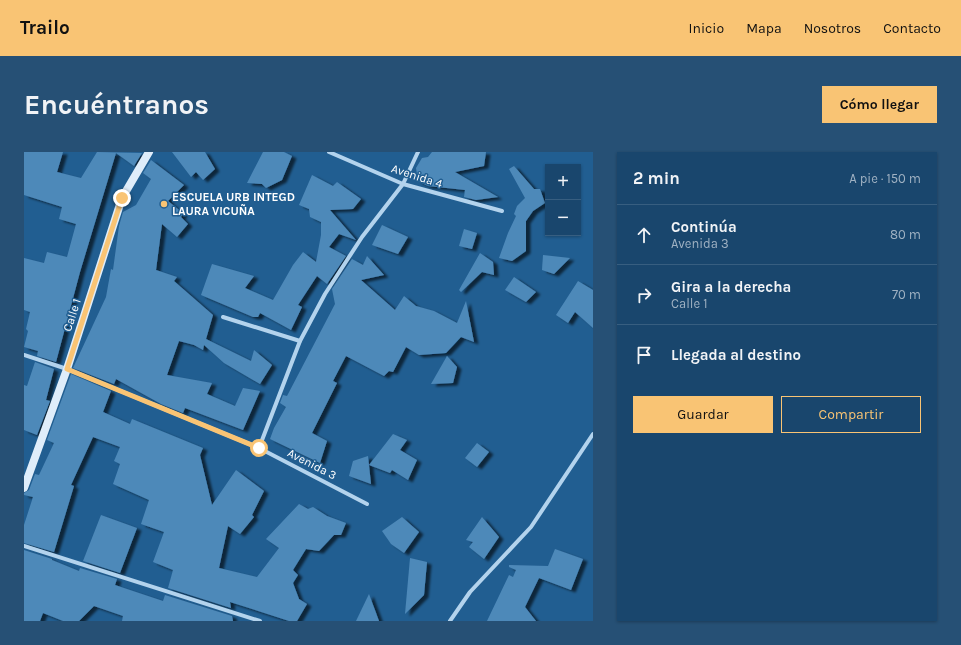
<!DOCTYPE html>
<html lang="es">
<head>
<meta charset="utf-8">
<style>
	:root { --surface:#19466d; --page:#265075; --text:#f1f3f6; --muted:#9fb1c2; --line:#375e80; --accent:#f9c474 }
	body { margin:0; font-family:Karla,sans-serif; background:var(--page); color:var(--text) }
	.controls { position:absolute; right:12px; top:12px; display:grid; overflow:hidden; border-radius:0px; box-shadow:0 1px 3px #0004 }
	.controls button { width:36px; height:36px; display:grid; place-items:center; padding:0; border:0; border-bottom:1px solid var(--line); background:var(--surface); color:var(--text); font:20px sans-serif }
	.stop { position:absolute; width:12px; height:12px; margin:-9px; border:3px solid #f9c474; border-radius:50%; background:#fff }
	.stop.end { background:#f9c474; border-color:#fff; box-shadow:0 1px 4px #0008 }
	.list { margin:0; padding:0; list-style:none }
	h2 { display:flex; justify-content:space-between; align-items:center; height:52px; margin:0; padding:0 16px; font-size:17px }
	h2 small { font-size:13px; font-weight:400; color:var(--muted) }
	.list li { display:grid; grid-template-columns:26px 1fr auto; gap:12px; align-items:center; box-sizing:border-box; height:60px; padding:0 16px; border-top:1px solid var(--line) }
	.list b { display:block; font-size:15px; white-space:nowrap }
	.list p { margin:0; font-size:13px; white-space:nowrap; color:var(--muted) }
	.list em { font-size:13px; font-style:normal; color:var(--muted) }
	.actions { display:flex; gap:8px; padding:12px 16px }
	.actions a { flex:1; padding:9px 0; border:1px solid var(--accent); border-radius:0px; text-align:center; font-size:14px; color:var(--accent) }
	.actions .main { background:var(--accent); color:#111 }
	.icon { flex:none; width:22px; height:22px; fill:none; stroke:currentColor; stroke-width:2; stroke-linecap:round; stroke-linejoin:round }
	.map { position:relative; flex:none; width:569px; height:469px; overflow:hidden; border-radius:0px }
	header { display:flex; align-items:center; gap:24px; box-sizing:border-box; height:56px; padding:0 20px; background:var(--accent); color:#111 }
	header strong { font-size:19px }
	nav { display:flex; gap:22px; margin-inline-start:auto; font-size:14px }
	.intro { display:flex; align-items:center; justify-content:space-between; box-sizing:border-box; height:96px; padding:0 24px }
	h1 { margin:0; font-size:28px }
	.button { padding:10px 18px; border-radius:0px; background:var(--accent); color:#111; font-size:14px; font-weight:700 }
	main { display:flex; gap:24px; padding:0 24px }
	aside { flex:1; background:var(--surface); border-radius:0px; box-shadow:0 1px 3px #0004 }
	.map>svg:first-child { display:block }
	.building { fill:#4e89b9; filter:url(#shadow) }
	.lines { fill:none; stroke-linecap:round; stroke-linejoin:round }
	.street { stroke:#b3d3ed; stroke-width:4 }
	.secondary { stroke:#dfedfa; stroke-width:8 }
	.route { stroke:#f9c474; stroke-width:5 }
	.poi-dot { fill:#f9c474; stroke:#215e91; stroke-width:1.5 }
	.labels { text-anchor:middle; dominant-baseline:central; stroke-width:3; stroke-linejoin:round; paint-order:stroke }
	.street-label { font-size:12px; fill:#fff; stroke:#215e91 }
	.poi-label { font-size:12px; font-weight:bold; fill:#fff; stroke:#215e91; text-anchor:start }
</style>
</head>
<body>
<header>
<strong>Trailo</strong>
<nav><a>Inicio</a><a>Mapa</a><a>Nosotros</a><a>Contacto</a></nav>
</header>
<div class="intro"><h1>Encuéntranos</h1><a class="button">Cómo llegar</a></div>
<main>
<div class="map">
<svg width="569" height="469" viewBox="0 0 569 469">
	<defs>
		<filter id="shadow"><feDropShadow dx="4.5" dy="2.5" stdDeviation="1" flood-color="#0009"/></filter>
	</defs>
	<rect width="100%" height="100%" fill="#215e91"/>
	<g class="building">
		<polygon points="0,0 39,0 33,20 57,26 73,0 118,1 110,14 92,1 56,120 32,210 13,204 14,199 0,195 4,179 2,177 6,160 0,158 0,106 20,111 23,100 43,105 52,72 35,67 38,55 0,43"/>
		<polygon points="148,0 181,0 191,17 179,28 172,20 167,25"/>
		<polygon points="239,0 260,0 268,4 258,28 242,36 238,32 223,31"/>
		<polygon points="408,0 462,0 460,14 431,20 474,45 452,48 440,45 441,38 404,34 394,29 392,16 398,6 404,5"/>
		<polygon points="127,8 160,33 144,49 159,61 157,65 164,72 153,85 138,72 132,118 153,125 150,129 189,163 182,187 227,209 230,198 248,213 236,232 200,211 180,193 179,198 170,193 155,189 143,223 188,231 183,242 211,254 219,236 236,239 219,278 161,256 159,261 137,252 92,227 90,232 49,216 82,145 87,117 89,118 95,74 99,60 112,53 127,27 119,21"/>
		<polygon points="490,14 510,37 516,37 521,51 509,59 502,69 502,99 488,109 475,106 484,81 492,64 490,62 493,54 501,46 485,17"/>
		<polygon points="288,23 309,34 313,30 337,47 329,57 306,58 332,88 315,82 305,95 322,104 303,132 293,124 274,153 278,155 267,178 236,161 234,165 229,165 177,143 188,112 230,124 221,136 249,148 269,113 279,100 292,110 297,83 297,70 286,65 285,57 275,53"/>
		<polygon points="358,73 384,85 374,102 348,93"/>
		<polygon points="440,77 453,81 448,97 435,94"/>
		<polygon points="456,101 469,110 470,123 458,120 437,140 435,138"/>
		<polygon points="519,103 546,106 530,122 518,118"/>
		<polygon points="343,104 360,123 337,128 371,158 380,144 392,154 410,159 433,171 442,149 450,190 437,185 422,201 395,203 382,195 369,220 365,219 360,224 322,204 309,229 313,231 288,281 303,289 296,311 246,287 250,276 262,255 256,251 259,243 263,244 311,152 308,137 328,107 339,113"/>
		<polygon points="490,125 512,140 502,150 481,138"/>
		<polygon points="554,129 569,138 569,176 551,160 544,171 532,163"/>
		<polygon points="423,204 433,215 429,231 407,232"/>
		<polygon points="11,210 30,217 22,248 26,249 13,283 0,278 0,233 3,234"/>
		<polygon points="47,222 87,239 79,260 106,272 108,267 179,296 176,303 188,353 212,318 240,339 228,363 230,365 216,382 204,374 195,416 233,425 255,396 242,387 275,352 284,357 289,355 303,364 322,371 317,383 310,383 295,399 282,397 269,418 274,423 269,431 275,447 283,452 273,469 265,469 206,450 207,456 144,436 149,418 129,410 140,380 117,372 125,348 89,332 96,312 90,309 96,295 69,285 47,333 50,334 30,400 0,391 0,373 9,345 0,343 0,341 5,338 11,322 15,323 30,291 23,288"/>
		<polygon points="369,282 383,288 376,298 393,308 384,328 368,318 366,321 345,313"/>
		<polygon points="453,291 465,300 453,315 441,306"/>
		<polygon points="344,304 347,332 325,324 329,309"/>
		<polygon points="77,363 113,376 96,421 59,409"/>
		<polygon points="378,365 395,380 380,401 367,392 358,379"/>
		<polygon points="458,365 475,385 460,407 445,395 449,390 442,388"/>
		<polygon points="531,397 559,407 547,438 515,426 501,455 512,469 463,469 485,423 489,425 492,418 485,415 485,413 524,414"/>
		<polygon points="0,398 28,407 28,408 55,419 56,416 93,427 91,433 139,449 141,443 208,464 209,469 98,469 99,464 70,454 55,469 39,469 19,461 16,469 0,469"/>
		<polygon points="386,406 403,410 400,443 381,462"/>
		<polygon points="345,442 355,469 332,469"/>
	</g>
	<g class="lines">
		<g class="street">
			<polyline points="305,0 379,32 478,59"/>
			<polyline points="199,165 276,189"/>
			<polyline points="0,203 43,217 235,296 343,352"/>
			<polyline points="235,296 276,189 301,142 338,85 379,32 394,0"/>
			<polyline points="0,394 236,469"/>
			<polyline points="426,469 446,440 507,375 569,282"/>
		</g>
		<polyline class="secondary" points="0,336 43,217 98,46 125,0"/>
	</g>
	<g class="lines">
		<polyline class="route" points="98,46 43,217 235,296"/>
	</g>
	<circle class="poi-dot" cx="140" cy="52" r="4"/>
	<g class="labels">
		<g class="street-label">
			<text transform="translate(393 24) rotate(18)">Avenida 4</text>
			<text transform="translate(48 163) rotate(-72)">Calle 1</text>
			<text transform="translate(288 312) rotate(27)">Avenida 3</text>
		</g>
		<g class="poi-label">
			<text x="148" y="45">ESCUELA URB INTEGD<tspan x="148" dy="14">LAURA VICUÑA</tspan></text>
		</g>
	</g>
</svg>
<div class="controls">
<button>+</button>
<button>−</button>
</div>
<div class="stop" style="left:235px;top:296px"></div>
<div class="stop end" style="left:98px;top:46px"></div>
</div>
<aside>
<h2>2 min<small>A pie · 150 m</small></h2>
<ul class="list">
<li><svg class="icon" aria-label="ahead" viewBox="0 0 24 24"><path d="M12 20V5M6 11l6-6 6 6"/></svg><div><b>Continúa</b><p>Avenida 3</p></div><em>80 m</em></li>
<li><svg class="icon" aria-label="right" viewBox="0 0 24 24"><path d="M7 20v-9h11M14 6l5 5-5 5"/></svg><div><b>Gira a la derecha</b><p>Calle 1</p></div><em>70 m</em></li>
<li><svg class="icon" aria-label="arrive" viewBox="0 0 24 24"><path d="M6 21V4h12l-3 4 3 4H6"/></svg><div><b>Llegada al destino</b></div></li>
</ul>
<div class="actions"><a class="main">Guardar</a><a>Compartir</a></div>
</aside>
</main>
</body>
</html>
